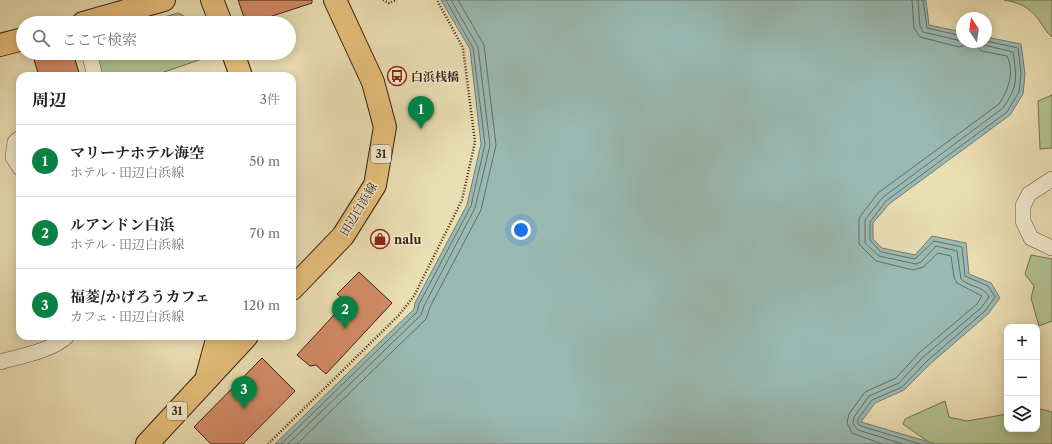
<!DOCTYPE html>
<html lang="ja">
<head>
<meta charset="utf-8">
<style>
	:root { --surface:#fff; --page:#f6f6f6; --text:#202124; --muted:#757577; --line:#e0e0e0; --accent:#0b8043 }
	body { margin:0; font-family:"Libre Caslon Text","Noto Serif JP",serif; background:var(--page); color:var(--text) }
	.controls { position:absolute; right:12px; bottom:12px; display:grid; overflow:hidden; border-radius:8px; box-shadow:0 2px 10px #0003 }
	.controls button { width:36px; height:36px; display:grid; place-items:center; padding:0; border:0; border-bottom:1px solid var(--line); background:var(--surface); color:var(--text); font:20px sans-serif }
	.compass { position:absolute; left:956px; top:12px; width:36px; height:36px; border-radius:50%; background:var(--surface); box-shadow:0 2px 10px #0003; rotate:347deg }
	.you { position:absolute; left:521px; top:230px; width:14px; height:14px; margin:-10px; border:3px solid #fff; border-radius:50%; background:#1a73e8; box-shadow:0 0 0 6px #1a73e833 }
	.badge { display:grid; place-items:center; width:26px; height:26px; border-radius:50%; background:var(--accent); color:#fff; font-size:13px; font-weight:700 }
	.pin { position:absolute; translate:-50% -33px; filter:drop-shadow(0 1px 2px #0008) }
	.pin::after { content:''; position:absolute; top:21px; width:14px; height:12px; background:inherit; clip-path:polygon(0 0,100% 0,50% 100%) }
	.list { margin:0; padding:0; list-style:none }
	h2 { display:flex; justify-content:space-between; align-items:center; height:52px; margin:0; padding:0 16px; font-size:17px }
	h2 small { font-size:13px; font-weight:400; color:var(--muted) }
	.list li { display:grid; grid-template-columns:26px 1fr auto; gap:12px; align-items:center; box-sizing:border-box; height:72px; padding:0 16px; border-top:1px solid var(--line) }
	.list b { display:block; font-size:15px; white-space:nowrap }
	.list p { margin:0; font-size:13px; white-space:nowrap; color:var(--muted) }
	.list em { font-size:13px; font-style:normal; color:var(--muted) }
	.icon { flex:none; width:22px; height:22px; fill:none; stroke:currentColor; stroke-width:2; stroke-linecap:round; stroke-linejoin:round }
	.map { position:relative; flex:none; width:1052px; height:444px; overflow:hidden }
	.search { position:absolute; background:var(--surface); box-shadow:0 2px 10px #0003; left:16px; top:16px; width:280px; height:44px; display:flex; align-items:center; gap:10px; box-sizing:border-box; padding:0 14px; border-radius:22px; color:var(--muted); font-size:15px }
	.panel { position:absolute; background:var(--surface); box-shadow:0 2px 10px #0003; left:16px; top:72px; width:280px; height:268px; border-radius:12px }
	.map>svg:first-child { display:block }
	.green { fill:#b2c290; stroke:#757152 }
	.water { fill:#99bab3; stroke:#727c74 }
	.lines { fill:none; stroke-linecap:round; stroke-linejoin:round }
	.shore { stroke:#686d64; stroke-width:1 }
	.building { fill:#d28b65; stroke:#382015 }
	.street-casing { stroke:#644f3c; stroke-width:16 }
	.primary-casing { stroke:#382015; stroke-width:24 }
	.path { stroke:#382015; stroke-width:2.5; stroke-dasharray:1 2; stroke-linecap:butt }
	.street { stroke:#f1e9cd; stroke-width:15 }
	.primary { stroke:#e5be79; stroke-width:22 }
	.labels { text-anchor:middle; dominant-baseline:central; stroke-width:3; stroke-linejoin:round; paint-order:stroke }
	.shield { fill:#f1e9cd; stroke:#705c4c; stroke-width:1 }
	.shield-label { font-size:11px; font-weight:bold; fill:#382015 }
	.poi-label { font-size:12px; font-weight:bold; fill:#382015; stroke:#f1e9cd; text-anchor:start }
	.street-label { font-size:12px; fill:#382015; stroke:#f1e9cd }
</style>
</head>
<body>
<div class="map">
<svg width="1052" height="444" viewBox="0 0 1052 444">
	<rect width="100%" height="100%" fill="#eaddb2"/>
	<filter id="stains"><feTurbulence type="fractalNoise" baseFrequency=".005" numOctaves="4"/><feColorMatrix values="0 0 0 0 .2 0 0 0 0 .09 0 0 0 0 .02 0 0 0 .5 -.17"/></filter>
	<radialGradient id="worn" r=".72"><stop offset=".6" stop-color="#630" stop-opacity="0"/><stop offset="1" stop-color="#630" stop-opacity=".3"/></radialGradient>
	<g class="green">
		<path d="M1004,0H1052V37C1046,32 1043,26 1039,20C1028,6 1020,3 1004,0Z"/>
		<polygon points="178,13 197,23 144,23"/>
		<polygon points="92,53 211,53 208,57 164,72 165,76 99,76"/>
		<polygon points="1052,95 1052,148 1040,149 1038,101"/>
		<polygon points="1031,255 1052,259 1052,321 1039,326 1031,298 1034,286 1025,274"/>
		<polygon points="945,401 949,417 967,421 1007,414 1007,429 1037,429 1037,408 1052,412 1052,444 936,444 930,443 903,424 905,419"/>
	</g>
	<polygon class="water" points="441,0 926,0 929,25 962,32 962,42 986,42 986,37 1021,44 1025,74 1023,94 1010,115 889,204 873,223 873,239 882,248 915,255 932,236 966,243 969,274 991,283 1000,298 988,314 930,364 904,390 875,403 861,422 936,444 275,444 414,309 415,303 467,205 481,144 470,49"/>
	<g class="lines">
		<g class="shore">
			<polyline points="918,0 920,26 923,32 962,41"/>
			<polyline points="923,0 927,28 962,36"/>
			<polyline points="281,444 417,312 419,304 471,206 485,144 473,48 446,0"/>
			<polyline points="288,444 421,315 424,306 475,208 490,145 478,47 451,0"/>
			<polyline points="297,444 426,319 430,307 481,210 496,145 484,45 458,0"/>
			<path d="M882,444L852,433L847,423L849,414L865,392L896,378L919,353L977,304L982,296L957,283L954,277L951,256L938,253L923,267L913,270L876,261L859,244V218L878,193L999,104C1008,90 1015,73 1007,56L982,51L972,43L959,47L920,37L914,28L912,0"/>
			<path d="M903,444L858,430L853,424L854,417L869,396L899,383L923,357L981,308L989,297C983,285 970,288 961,279L957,251L936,246L921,262L916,264L879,256L865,243V220L882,198L1003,108C1018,86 1017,79 1013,52L984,45L979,42"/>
			<polyline points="920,444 861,426 858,424 858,419 872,400 902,387 927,361 985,311 995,297 988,286 965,276 962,247 934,241 915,259 881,252 870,240 870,222 886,201 1007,112 1019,92 1021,74 1018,48 986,41"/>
		</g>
	</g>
	<g class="building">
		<polygon points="238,0 312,0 312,3 251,23 246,23"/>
		<polygon points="32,53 73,53 80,76 39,76"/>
		<polygon points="359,272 392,303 326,374 316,365 310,366 297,355 346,302 337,294"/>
		<polygon points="262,358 295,391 243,444 211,444 194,427"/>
	</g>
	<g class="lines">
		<defs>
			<g id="street">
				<polyline points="89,53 95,76"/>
				<polyline points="20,138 15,142 13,157 20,168"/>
				<polyline points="1052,179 1029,194 1023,206 1023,221 1031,238 1052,248"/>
				<path d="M0,362C18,357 54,350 67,336"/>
			</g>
			<g id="primary">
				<polyline points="212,0 221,23"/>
				<polyline points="83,23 164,0"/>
				<polyline points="0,45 23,39"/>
				<polyline points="233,53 241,76"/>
				<polyline points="292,289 343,236 375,185 385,127 373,82 335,0"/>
				<polyline points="207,376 218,336"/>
				<polyline points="147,444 247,336"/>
			</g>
		</defs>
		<use href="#street" class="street-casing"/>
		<use href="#primary" class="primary-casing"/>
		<g class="path">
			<polyline points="383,0 389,3 397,0"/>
			<polyline points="268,444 399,315 414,296 462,200 475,142 463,48 437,0"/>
		</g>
		<use href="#street" class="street"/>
		<use href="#primary" class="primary"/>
	</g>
	<defs>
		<symbol id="bus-ring" viewBox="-11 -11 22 22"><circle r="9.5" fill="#f1e9cd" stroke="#8f2418" stroke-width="1.5"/><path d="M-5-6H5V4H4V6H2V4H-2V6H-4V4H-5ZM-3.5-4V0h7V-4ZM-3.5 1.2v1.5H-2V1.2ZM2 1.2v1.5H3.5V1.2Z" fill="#8f2418"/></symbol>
		<symbol id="shop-ring" viewBox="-11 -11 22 22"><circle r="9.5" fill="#f1e9cd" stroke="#8f2418" stroke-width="1.5"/><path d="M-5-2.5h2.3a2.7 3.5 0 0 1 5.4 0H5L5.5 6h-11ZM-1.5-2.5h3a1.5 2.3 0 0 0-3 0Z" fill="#8f2418"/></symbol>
	</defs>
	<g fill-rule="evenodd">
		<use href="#bus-ring" x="386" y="65" width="22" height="22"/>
		<use href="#shop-ring" x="369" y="228" width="22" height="22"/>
	</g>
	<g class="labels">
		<g class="shield">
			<rect x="371" y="145" width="20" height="18" rx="3"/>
			<rect x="167" y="402" width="20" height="18" rx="3"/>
		</g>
		<g class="shield-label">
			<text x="381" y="154">31</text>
			<text x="177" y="411">31</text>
		</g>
		<g class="poi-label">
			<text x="411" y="76">白浜桟橋</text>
			<text x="394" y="239">nalu</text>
		</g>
		<g class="street-label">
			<text transform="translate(358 209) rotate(-59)">田辺白浜線</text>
		</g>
	</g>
	<rect width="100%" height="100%" filter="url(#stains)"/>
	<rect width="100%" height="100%" fill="url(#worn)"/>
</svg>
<div class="controls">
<button>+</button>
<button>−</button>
<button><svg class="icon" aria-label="layers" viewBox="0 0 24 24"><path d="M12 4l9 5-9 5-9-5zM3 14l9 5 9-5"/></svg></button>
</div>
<svg class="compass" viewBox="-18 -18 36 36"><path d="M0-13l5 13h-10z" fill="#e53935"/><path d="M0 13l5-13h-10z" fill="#757577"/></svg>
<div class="you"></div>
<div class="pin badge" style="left:421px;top:129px">1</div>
<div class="pin badge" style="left:345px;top:329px">2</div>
<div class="pin badge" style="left:244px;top:409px">3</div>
<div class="search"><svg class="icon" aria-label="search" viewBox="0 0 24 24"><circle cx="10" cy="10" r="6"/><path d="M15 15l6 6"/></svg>ここで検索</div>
<section class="panel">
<h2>周辺<small>3件</small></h2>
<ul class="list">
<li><span class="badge">1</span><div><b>マリーナホテル海空</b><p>ホテル · 田辺白浜線</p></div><em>50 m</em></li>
<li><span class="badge">2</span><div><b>ルアンドン白浜</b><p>ホテル · 田辺白浜線</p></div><em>70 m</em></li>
<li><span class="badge">3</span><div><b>福菱/かげろうカフェ</b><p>カフェ · 田辺白浜線</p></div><em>120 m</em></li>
</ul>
</section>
</div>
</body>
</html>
